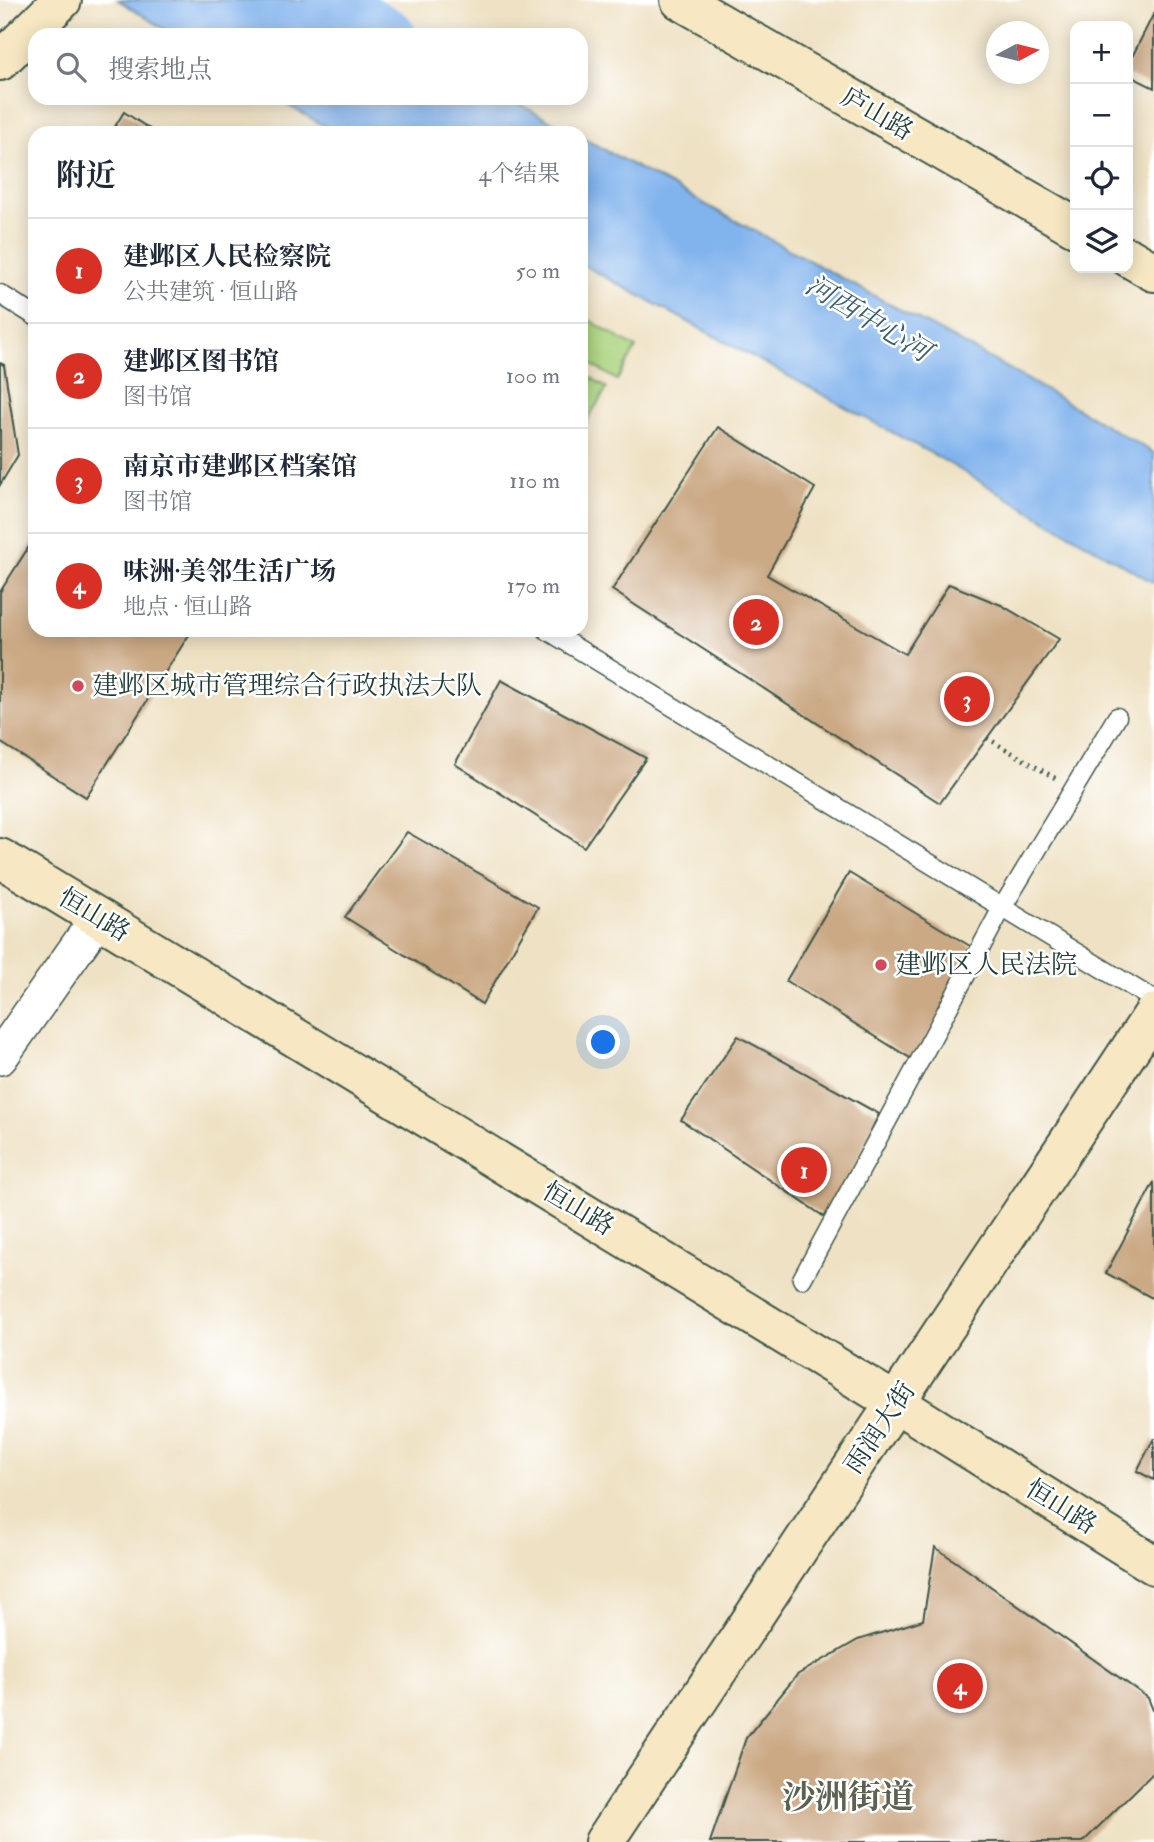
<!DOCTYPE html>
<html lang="zh">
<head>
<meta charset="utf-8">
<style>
	:root { --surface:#fff; --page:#f6f6f7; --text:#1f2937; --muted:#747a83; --line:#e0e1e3; --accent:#d93025 }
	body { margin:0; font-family:"IM FELL Double Pica","Noto Serif SC",serif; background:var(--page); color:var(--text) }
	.controls { position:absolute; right:21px; top:21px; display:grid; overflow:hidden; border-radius:14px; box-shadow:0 4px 18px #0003 }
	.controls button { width:63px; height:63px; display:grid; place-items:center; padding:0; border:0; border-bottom:2px solid var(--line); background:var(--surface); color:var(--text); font:35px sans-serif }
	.compass { position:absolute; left:986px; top:21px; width:63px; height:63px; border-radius:50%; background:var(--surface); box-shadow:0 4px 18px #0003; rotate:83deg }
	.you { position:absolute; left:604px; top:1043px; width:24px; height:24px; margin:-18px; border:5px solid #fff; border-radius:50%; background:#1a73e8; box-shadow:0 0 0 10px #1a73e833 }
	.badge { display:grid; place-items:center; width:46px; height:46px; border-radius:50%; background:var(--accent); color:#fff; font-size:23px; font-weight:700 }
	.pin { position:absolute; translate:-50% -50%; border:4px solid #fff; box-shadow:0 2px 7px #0006 }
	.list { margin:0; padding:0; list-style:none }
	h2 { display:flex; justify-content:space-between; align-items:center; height:91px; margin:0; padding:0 28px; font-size:30px }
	h2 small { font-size:23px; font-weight:400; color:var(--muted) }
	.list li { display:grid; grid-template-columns:46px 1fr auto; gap:21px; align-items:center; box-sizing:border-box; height:105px; padding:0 28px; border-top:2px solid var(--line) }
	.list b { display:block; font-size:26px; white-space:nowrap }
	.list p { margin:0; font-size:23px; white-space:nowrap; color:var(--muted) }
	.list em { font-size:23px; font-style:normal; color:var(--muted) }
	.icon { flex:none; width:38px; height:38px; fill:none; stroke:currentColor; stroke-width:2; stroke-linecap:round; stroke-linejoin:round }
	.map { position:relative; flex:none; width:1154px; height:1842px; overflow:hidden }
	.search { position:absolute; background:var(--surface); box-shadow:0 4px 18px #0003; left:28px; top:28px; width:560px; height:77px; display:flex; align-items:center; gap:18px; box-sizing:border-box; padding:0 24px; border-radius:21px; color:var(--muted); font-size:26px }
	.panel { position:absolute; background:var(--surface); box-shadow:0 4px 18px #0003; left:28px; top:126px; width:560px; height:511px; border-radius:21px }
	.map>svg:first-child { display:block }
	.green { fill:#aad37e; stroke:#648859; stroke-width:2 }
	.water { fill:#81b3ed; stroke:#507890; stroke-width:2 }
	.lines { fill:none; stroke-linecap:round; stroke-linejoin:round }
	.river { stroke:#81b3ed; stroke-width:52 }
	.building { fill:#cba984 }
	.lane-casing { stroke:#3e564a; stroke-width:21 }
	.street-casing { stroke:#3e564a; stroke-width:38 }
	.secondary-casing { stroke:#3e564a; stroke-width:42 }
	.path { stroke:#3e564a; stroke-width:4.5; stroke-dasharray:2 5; stroke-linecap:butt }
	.lane { stroke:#fff; stroke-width:18 }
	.street { stroke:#fff; stroke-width:35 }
	.secondary { stroke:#f7e8c3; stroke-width:38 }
	.poi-dot { fill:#d1495b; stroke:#fff; stroke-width:2.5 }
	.labels { text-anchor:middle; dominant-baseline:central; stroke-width:5; stroke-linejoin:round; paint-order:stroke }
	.street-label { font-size:26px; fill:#1f3d34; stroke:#fff }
	.poi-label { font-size:26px; fill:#1f3d34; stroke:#fff; text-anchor:start }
	.water-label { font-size:28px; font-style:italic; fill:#3c606c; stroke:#fff }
	.district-label { font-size:33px; font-weight:bold; fill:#5b6350; stroke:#fff }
</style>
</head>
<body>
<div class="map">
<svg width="1154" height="1842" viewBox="0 0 1154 1842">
	<rect width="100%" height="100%" fill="#fff"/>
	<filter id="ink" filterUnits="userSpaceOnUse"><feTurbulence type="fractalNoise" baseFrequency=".0143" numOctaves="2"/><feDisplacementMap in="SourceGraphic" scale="14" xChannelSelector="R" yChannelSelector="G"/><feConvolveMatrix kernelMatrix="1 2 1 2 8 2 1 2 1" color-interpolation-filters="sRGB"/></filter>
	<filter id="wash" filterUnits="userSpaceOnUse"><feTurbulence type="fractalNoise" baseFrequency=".00686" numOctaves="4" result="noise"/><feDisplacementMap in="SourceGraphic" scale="28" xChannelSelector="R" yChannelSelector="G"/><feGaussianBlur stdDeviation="1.57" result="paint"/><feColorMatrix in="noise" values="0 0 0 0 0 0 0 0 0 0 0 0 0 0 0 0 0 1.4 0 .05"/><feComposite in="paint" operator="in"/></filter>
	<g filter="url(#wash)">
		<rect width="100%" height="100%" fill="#efe2c4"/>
		<g class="green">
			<polygon points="581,315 636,348 617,380 581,358"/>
			<polygon points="581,371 607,388 581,430"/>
		</g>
		<g class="water">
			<polygon points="118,0 332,0 392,35 174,35"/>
			<polygon points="275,98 508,98 573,133 337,133"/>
			<polygon points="581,137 1006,367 1154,453 1154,583 936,456 581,264"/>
		</g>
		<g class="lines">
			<polyline class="river" points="331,0 390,35"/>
		</g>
		<g id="blocks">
			<g class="building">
				<polygon points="1154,13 1154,88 1128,75 1128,65"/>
				<polygon points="124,112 156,133 111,133"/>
				<polygon points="0,363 4,365 18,455 0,485"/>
				<polygon points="718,427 815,488 767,575 905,654 949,584 1001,605 1059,639 940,803 612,590"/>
				<polygon points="35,537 35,630 192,630 86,797 0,742 0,592"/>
				<polygon points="501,680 646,758 584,847 455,764"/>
				<polygon points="407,832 538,907 482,1004 345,917"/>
				<polygon points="849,873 975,949 915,1061 786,981"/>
				<polygon points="738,1036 879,1114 829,1220 681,1120"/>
				<polygon points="1154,1182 1154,1299 1106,1273"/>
				<polygon points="1154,1438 1154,1480 1137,1471"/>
				<polygon points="935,1547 1148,1698 1154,1713 1154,1772 1083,1842 710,1842 746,1738 797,1675 858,1640 923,1620"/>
			</g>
		</g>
	</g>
	<g filter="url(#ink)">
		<use href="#blocks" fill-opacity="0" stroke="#3e564a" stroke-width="2"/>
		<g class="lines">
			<defs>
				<g id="lane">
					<polyline points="0,294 35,316"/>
					<polyline points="547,630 1154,1000"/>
					<polyline points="802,1279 1002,908 1117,717"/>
				</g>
				<polyline id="street" points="0,1057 98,918"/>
				<g id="secondary">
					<polyline points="680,0 1075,227"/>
					<polyline points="0,61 62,0"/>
					<polyline points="1128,257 1154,272"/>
					<polyline points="0,858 896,1403 1154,1565"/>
					<polyline points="604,1842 1154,1013"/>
				</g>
			</defs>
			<use href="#lane" class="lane-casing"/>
			<use href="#street" class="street-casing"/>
			<use href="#secondary" class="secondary-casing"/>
			<polyline class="path" points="987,738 1055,778"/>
			<use href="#lane" class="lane"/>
			<use href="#street" class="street"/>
			<use href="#secondary" class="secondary"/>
		</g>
	</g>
	<g class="poi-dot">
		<circle cx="78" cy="686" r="7"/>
		<circle cx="881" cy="965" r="7"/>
	</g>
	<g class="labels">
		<g class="street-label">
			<text transform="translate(877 114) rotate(30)">庐山路</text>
			<text transform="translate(94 915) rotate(31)">恒山路</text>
			<text transform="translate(578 1209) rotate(31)">恒山路</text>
			<text transform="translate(880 1428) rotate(-56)">雨润大街</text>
			<text transform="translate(1061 1507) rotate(32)">恒山路</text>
		</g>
		<g class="poi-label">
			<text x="92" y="686">建邺区城市管理综合行政执法大队</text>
			<text x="895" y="965">建邺区人民法院</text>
		</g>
		<g class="water-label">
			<text transform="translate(868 319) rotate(31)">河西中心河</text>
		</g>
		<g class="district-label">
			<text x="848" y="1797">沙洲街道</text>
		</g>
	</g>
</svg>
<div class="controls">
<button>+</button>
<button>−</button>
<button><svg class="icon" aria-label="locate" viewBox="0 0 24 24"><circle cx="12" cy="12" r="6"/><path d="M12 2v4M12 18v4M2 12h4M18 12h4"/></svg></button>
<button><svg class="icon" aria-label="layers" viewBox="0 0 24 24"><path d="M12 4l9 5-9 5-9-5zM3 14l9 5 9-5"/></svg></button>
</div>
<svg class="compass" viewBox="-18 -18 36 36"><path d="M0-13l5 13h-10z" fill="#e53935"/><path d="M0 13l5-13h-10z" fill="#747a83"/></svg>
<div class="you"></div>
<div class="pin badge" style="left:804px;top:1170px">1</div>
<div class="pin badge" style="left:756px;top:622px">2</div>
<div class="pin badge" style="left:967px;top:699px">3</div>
<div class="pin badge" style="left:960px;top:1686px">4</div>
<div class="search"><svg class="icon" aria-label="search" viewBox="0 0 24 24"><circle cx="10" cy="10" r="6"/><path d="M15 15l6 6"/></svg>搜索地点</div>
<section class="panel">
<h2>附近<small>4个结果</small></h2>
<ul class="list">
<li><span class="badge">1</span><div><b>建邺区人民检察院</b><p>公共建筑 · 恒山路</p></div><em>50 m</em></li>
<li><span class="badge">2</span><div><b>建邺区图书馆</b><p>图书馆</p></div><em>100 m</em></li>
<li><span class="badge">3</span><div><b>南京市建邺区档案馆</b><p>图书馆</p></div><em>110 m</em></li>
<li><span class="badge">4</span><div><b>味洲·美邻生活广场</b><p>地点 · 恒山路</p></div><em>170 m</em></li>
</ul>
</section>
</div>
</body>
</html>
